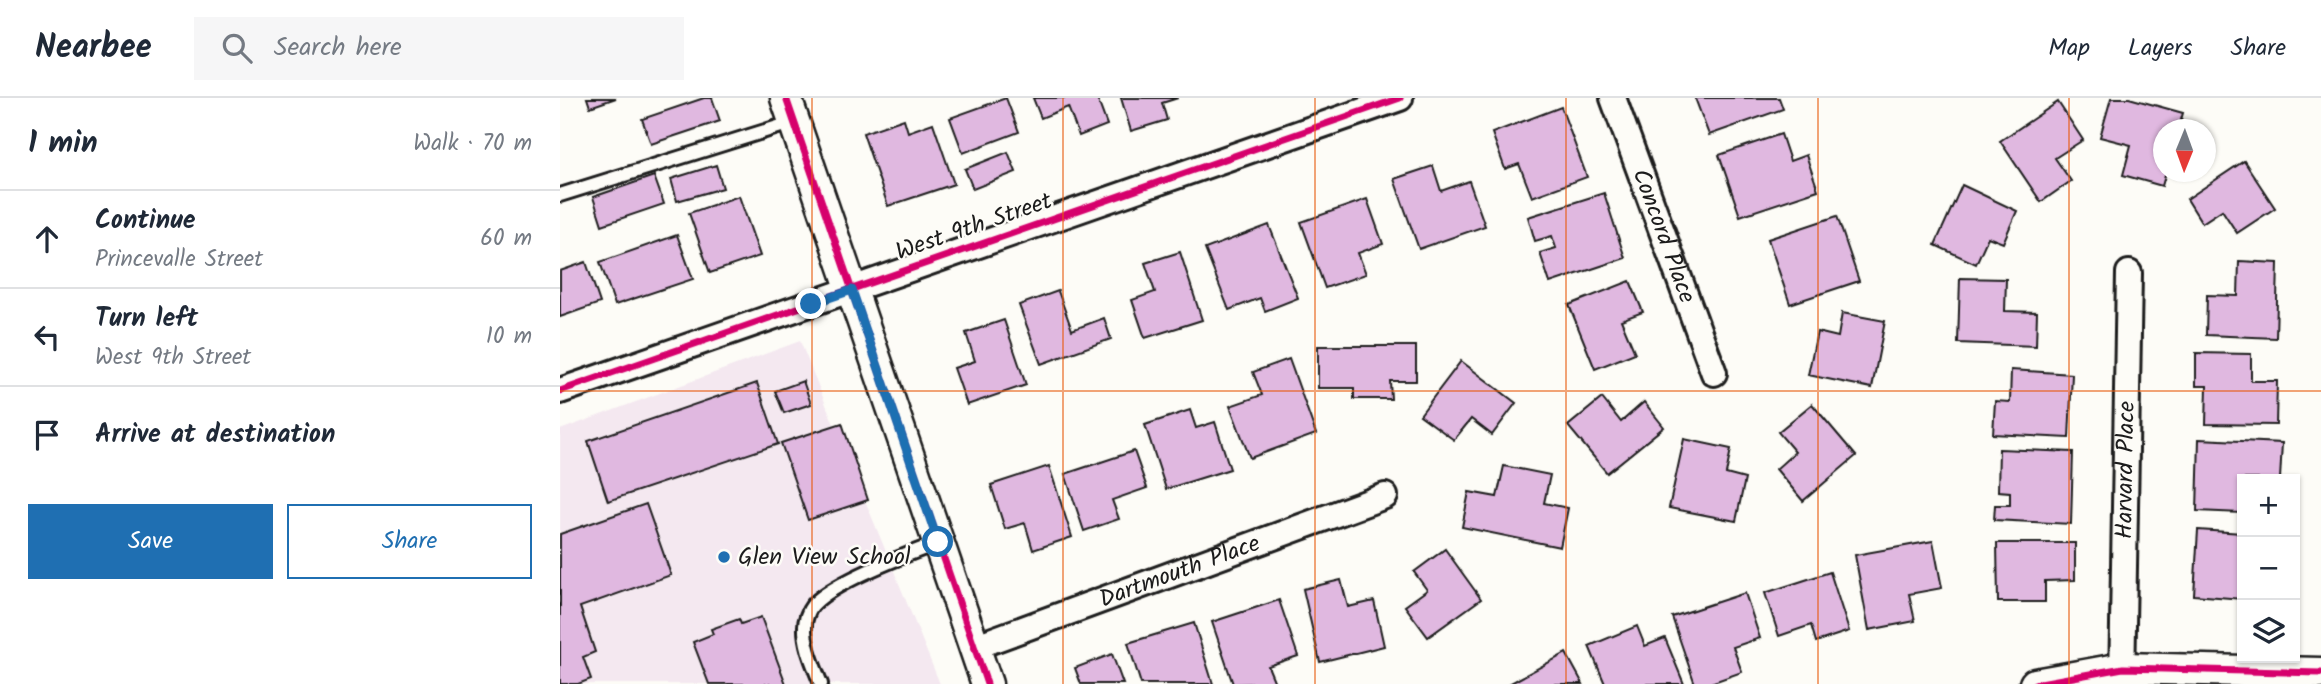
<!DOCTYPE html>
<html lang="en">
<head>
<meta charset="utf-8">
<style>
	:root { --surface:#fff; --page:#f6f6f7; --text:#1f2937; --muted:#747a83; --line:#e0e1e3; --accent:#1f6fb2 }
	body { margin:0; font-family:Kalam,sans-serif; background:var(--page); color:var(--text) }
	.controls { position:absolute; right:21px; bottom:21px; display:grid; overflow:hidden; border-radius:0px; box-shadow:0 2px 5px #0004 }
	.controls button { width:63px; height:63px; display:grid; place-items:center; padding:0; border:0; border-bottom:2px solid var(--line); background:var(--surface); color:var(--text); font:35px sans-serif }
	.compass { position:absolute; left:1593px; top:21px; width:63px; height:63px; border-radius:50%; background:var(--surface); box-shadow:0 2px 5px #0004; rotate:181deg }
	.stop { position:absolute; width:21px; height:21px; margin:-16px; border:5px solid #1f6fb2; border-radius:50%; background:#fff }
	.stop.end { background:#1f6fb2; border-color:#fff; box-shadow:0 2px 7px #0008 }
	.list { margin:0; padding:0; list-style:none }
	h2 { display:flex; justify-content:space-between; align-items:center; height:91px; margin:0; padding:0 28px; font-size:30px }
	h2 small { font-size:23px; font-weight:400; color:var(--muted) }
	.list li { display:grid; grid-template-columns:46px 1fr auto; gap:21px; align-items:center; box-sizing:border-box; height:98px; padding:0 28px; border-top:2px solid var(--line) }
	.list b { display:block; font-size:26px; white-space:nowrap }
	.list p { margin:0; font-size:23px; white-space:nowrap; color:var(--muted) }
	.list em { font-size:23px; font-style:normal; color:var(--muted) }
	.actions { display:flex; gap:14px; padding:21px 28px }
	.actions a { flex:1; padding:16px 0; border:2px solid var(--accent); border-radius:0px; text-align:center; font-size:24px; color:var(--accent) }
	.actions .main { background:var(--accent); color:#fff }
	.icon { flex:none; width:38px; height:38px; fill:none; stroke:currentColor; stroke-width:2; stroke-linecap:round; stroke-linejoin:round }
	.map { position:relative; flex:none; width:1761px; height:586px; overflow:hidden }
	header { display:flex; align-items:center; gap:42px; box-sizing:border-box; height:98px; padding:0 35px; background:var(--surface); border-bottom:2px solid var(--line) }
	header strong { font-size:33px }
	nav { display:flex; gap:38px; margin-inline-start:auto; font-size:24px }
	.search { width:490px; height:63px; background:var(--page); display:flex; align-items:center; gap:18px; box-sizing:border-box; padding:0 24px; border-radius:0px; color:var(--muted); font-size:26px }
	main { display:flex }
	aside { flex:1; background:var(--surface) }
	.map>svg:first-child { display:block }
	.built { fill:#f4e8f0 }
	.building { fill:#e0b8e0; stroke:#1c1c1c; stroke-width:2 }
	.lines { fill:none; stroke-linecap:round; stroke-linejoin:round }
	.service-casing { stroke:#1c1c1c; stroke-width:18 }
	.minor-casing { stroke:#1c1c1c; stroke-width:30 }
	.tertiary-casing { stroke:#1c1c1c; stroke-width:35 }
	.service { stroke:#fdfcf7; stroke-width:12 }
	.minor { stroke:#fdfcf7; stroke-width:24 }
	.tertiary { stroke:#fdfcf7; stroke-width:30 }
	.cycleway-casing { stroke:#fdfcf7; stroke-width:11 }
	.cycleway { stroke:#d6006c; stroke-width:7 }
	.route { stroke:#1f6fb2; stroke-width:9 }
	.grid { fill:none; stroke:#e8590c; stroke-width:2; stroke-opacity:0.55 }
	.poi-dot { fill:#1f6fb2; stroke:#fdfcf7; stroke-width:2.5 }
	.labels { text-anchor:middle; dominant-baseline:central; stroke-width:5; stroke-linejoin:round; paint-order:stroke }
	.street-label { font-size:24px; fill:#1c1c1c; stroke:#fdfcf7 }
	.poi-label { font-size:24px; fill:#1c1c1c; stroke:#fdfcf7; text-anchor:start }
</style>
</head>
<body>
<header>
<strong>Nearbee</strong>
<div class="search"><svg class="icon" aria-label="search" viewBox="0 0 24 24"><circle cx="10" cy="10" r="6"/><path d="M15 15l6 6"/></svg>Search here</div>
<nav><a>Map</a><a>Layers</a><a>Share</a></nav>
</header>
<main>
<aside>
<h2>1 min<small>Walk · 70 m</small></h2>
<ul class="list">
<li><svg class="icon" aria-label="ahead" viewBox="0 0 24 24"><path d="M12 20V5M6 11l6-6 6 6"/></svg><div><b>Continue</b><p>Princevalle Street</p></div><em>60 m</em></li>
<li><svg class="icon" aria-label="left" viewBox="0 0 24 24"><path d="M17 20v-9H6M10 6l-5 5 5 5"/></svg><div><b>Turn left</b><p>West 9th Street</p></div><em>10 m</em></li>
<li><svg class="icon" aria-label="arrive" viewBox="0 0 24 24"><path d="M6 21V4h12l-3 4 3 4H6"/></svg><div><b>Arrive at destination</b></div></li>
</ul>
<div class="actions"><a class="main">Save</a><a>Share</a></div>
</aside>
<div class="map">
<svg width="1761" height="586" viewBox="0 0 1761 586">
	<rect width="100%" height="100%" fill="#fdfcf7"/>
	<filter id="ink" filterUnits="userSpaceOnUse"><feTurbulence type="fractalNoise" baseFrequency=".0143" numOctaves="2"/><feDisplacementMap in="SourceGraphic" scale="14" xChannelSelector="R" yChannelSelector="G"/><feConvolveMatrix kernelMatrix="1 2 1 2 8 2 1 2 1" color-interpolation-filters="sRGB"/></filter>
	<g filter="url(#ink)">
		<polygon class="built" points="240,243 380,586 0,586 0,332"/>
		<g class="building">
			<polygon points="27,0 56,0 30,9"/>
			<polygon points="144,0 152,0 160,23 91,46 82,21"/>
			<polygon points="446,0 459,34 403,55 390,20"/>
			<polygon points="473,0 537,0 547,27 519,38 508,9 481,20"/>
			<polygon points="561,0 618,0 602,5 607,22 571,33"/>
			<polygon points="1135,0 1219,0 1223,11 1149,37"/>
			<polygon points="1551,0 1569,0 1623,15 1618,32 1604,32 1604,74 1606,74 1602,88 1563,77 1571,47 1540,39"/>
			<polygon points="1498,4 1523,42 1495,60 1511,83 1481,104 1440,43"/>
			<polygon points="1001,9 1027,79 972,99 959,66 945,71 932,35"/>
			<polygon points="344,21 348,34 373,25 394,86 328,108 303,35"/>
			<polygon points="1221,36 1230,63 1246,57 1258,92 1180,118 1159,57"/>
			<polygon points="448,54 456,74 413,91 405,71"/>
			<polygon points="1684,63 1715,110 1677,135 1662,112 1642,125 1627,101"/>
			<polygon points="156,67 163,90 117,103 111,81"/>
			<polygon points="873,68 881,93 909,83 925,128 859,151 834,81"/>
			<polygon points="94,78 104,106 42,127 33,99"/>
			<polygon points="1402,87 1457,113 1443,145 1428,139 1416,166 1375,147"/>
			<polygon points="1044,95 1065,160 990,185 980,155 996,150 992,138 975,143 968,119"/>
			<polygon points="179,98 200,158 150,175 129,115"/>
			<polygon points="807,101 823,146 798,155 806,176 765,190 741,124"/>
			<polygon points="1277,118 1299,183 1230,206 1208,141"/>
			<polygon points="709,127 738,200 705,213 700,200 669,212 645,151"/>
			<polygon points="117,137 133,181 55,207 40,164"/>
			<polygon points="620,154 642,222 585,240 572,202 595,194 585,165"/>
			<polygon points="1679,163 1718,165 1716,240 1646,237 1647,197 1678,198"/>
			<polygon points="26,164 40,205 0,219 0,173"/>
			<polygon points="1400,180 1446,181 1445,213 1477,214 1476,248 1398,245"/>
			<polygon points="1070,183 1083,214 1061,222 1075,255 1035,271 1009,207"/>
			<polygon points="498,193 512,232 544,220 551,241 481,266 459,207"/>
			<polygon points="1282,215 1325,223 1312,290 1248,277 1257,234 1278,239"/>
			<polygon points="444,222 466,287 407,307 394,270 415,263 406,235"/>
			<polygon points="758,248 856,248 856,283 830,283 831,301 794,301 794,290 758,290"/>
			<polygon points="1636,255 1691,256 1691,283 1717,283 1716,327 1646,326 1647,288 1636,288"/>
			<polygon points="729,261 756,336 690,360 670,308 702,297 693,274"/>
			<polygon points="901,263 956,305 932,337 911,321 894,342 860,317"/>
			<polygon points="1451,272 1512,276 1509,340 1433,336 1435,303 1450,304"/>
			<polygon points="243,283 251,306 224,315 215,293"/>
			<polygon points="197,285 218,346 48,403 28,343"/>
			<polygon points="1042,300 1061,324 1084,304 1104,329 1047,375 1008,328"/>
			<polygon points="1252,306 1296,358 1243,403 1216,371 1235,354 1218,334"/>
			<polygon points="630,312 636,330 655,324 670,371 606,391 585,327"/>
			<polygon points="282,325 308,402 248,422 221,345"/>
			<polygon points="1124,341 1171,351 1166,376 1185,381 1176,423 1109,410"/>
			<polygon points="1639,341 1722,345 1720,381 1682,381 1682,415 1637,413"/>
			<polygon points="1439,351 1513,354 1511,426 1434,422 1435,407 1450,407 1450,394 1438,393"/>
			<polygon points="574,353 587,390 552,402 559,421 524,433 505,376"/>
			<polygon points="489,368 512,439 473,452 465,425 445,431 431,387"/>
			<polygon points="944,368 990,377 984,405 1008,410 1000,449 902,429 909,394 937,399"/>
			<polygon points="86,406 111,477 20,509 35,554 23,559 31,581 18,586 0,586 0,436"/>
			<polygon points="1638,432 1682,435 1682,501 1634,497"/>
			<polygon points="1373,443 1382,490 1349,496 1355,523 1309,532 1295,457"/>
			<polygon points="1437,445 1515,445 1515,482 1485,483 1485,504 1438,504"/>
			<polygon points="885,451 921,501 868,539 845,508 867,492 854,474"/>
			<polygon points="1270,474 1289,533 1256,544 1251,527 1219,538 1205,495"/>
			<polygon points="781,482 788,509 814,503 824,548 760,564 743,491"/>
			<polygon points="1185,495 1200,540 1173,549 1182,574 1148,586 1135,586 1112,519"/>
			<polygon points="719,502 738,558 708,568 715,585 673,586 652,524"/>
			<polygon points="201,519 226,586 149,586 133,544 153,536 151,531 179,521 181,526"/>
			<polygon points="634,525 653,586 581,586 568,545"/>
			<polygon points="1077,528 1085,548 1105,540 1124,586 1045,586 1029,548"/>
			<polygon points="1006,555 1023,586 949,586"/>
			<polygon points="552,556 563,586 521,586 515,570"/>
		</g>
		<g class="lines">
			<defs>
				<g id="service">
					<polyline points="0,97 234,24"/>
					<path d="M261,586C254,568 244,547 245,528C245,522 248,513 252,508C271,485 348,456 378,445"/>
				</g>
				<g id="minor">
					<path id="s1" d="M1053,0L1154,275"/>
					<polyline points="0,293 840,0"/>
					<path id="s2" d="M414,549L825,398"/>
					<path id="s3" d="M1562,586L1569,175"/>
				</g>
				<g id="tertiary">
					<polyline points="226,0 427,586"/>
					<polyline points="1475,586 1563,570 1761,575"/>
				</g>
			</defs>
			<use href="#service" class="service-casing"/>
			<use href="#minor" class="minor-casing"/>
			<use href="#tertiary" class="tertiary-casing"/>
			<use href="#service" class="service"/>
			<use href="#minor" class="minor"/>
			<use href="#tertiary" class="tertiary"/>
			<defs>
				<g id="cycleway">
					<polyline points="226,0 427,586"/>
					<polyline points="0,293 840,0"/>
					<polyline points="1475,586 1563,570 1761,575"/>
				</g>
			</defs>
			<use href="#cycleway" class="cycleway-casing"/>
			<use href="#cycleway" class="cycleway"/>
		</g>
	</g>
	<g class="lines" filter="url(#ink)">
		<polyline class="route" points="251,206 292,192 378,444"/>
	</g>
	<path class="grid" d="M252,0V586M503,0V586M755,0V586M1006,0V586M1258,0V586M1509,0V586M0,293H1761"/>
	<circle class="poi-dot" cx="164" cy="459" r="7"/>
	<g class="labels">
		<g class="street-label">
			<text transform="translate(414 129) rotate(-19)">West 9th Street</text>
			<text stroke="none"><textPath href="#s1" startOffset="147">Concord Place</textPath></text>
			<text stroke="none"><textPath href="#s3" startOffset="214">Harvard Place</textPath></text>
			<text stroke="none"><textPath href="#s2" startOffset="219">Dartmouth Place</textPath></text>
		</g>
		<g class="poi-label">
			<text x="178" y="459">Glen View School</text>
		</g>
	</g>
</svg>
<div class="controls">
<button>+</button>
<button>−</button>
<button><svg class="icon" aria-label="layers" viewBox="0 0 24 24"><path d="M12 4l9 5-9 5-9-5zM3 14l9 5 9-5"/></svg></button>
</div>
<svg class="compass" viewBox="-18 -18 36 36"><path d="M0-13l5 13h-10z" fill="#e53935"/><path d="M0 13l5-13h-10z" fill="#747a83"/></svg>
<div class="stop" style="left:378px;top:444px"></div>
<div class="stop end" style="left:251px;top:206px"></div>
</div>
</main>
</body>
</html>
